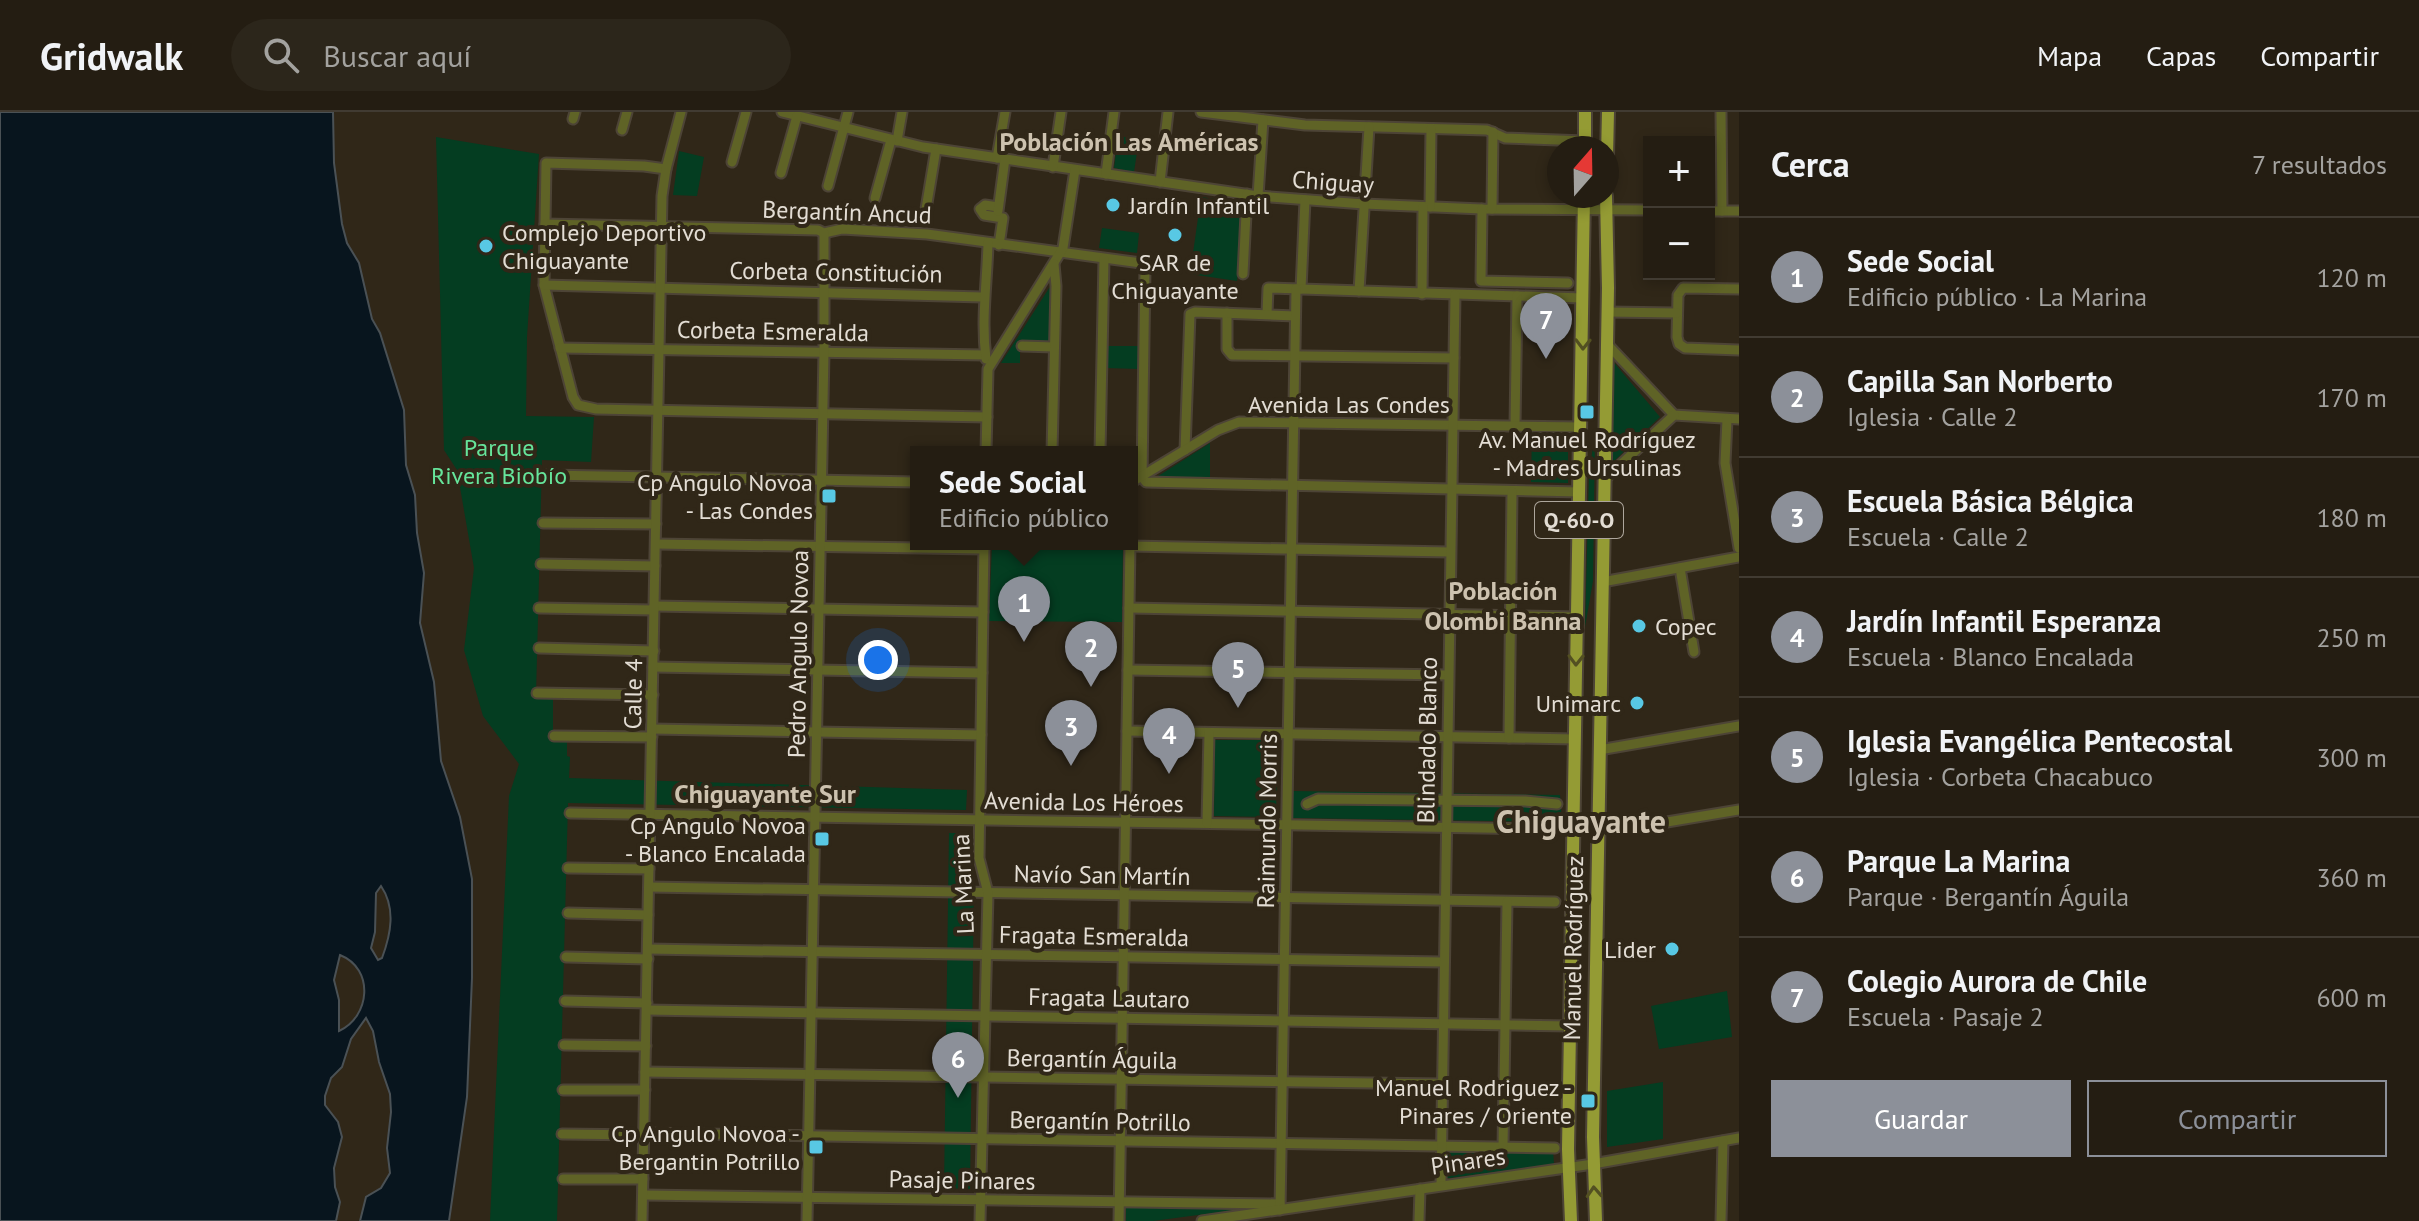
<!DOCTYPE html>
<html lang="es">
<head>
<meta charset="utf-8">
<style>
	:root { --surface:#241d12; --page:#2c261b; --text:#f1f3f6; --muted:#a3a29f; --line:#413b32; --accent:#8c9099 }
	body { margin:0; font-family:"PT Sans",sans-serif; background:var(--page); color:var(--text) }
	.controls { position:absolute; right:24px; top:24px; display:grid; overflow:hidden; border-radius:0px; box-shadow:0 4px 12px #0003 }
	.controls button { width:72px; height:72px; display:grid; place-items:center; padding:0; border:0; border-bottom:2px solid var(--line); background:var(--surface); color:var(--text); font:40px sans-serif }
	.compass { position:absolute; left:1547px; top:24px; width:72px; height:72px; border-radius:50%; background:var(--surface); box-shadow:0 4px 12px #0003; rotate:20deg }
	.you { position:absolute; left:878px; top:548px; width:28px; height:28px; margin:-20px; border:6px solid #fff; border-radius:50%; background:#1a73e8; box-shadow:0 0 0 12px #1a73e833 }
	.badge { display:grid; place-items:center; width:52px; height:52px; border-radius:50%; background:var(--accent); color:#fff; font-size:26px; font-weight:700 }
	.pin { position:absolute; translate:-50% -66px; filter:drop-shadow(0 2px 4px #0008) }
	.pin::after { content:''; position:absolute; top:42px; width:28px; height:24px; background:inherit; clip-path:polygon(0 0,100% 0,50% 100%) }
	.popup { position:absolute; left:910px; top:334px; width:228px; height:104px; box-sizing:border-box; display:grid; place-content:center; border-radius:0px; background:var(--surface); filter:drop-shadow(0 2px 6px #0005); font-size:26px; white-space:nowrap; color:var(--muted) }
	.popup b { font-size:30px; color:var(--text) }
	.popup::after { content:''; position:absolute; left:50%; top:100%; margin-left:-16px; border:16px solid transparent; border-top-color:var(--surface) }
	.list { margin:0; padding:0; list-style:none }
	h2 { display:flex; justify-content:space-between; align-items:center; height:104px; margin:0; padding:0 32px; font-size:34px }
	h2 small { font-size:26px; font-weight:400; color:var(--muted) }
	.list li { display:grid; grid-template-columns:52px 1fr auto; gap:24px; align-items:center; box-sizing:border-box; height:120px; padding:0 32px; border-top:2px solid var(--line) }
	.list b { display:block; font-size:30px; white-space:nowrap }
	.list p { margin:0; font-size:26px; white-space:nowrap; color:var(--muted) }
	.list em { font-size:26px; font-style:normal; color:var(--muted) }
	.actions { display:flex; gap:16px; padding:24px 32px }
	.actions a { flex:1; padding:18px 0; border:2px solid var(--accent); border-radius:0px; text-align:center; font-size:28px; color:var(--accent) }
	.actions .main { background:var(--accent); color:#fff }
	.icon { flex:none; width:44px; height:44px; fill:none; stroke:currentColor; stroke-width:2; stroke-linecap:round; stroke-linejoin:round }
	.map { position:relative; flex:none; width:1739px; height:1109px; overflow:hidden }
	header { display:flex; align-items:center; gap:48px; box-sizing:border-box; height:112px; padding:0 40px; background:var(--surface); border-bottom:2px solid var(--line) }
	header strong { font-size:38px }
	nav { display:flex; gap:44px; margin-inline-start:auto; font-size:28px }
	.search { width:560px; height:72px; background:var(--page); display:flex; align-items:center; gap:20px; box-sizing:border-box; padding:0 28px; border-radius:44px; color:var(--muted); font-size:30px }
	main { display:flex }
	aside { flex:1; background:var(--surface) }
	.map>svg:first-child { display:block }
	.green { fill:#043d21 }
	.water { fill:#08151e; stroke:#4a5155; stroke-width:2; fill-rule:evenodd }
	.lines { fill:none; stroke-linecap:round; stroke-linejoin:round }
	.minor-casing { stroke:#4d4436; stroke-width:13 }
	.major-casing { stroke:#4d4436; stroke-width:16 }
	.minor { stroke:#5f6326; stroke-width:9 }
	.major { stroke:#949b34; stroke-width:12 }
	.oneway { stroke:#535022 }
	.poi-dot { fill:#58c8e4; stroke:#302718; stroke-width:3 }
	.labels { text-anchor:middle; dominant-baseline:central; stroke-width:8; stroke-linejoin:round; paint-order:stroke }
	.shield { fill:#302718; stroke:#ada69c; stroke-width:2 }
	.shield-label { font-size:22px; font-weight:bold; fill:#e3ddd4 }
	.street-label { font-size:24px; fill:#e3ddd4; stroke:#302718 }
	.poi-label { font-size:24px; fill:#e3ddd4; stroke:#302718; text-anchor:end }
	.park-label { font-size:24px; fill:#66e59b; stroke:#302718 }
	.neighbourhood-label { font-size:26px; font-weight:bold; fill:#cdc2af; stroke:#302718 }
	.district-label { font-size:32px; font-weight:bold; fill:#cdc2af; stroke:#302718 }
</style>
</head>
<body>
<header>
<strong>Gridwalk</strong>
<div class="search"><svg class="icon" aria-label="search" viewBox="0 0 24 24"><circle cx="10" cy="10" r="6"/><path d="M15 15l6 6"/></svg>Buscar aquí</div>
<nav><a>Mapa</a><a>Capas</a><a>Compartir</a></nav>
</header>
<main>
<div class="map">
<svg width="1739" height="1109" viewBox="0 0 1739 1109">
	<rect width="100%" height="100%" fill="#302718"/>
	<g class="green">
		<polygon points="1118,24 1139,27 1134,60 1114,56"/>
		<polygon points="436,25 539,42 527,225 526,304 594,305 591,350 542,348 536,583 553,584 553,627 567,627 567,644 570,645 569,666 967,678 966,698 568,691 557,1109 490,1109 509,684 519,652 483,604 464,538 474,456 457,358 444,338"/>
		<polygon points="679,39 704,45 697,84 673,83"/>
		<polygon points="1201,85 1242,91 1237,169 1190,162"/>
		<polygon points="1102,116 1139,121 1137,141 1099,136"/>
		<polygon points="1053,170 1051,232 1020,232 1020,251 1001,251"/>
		<polygon points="1105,234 1141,234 1140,257 1105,256"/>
		<polygon points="1611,247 1660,305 1611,352"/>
		<polygon points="1532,320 1568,321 1568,371 1531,370"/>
		<polygon points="1595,322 1593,469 1585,515 1589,361"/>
		<polygon points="1210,331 1210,368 1152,368"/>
		<polygon points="992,432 1123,432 1122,510 989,509"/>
		<polygon points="1215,628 1278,628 1276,700 1271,705 1214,704"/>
		<polygon points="1293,679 1560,683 1562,710 1293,706"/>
		<polygon points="949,721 966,721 967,758 974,767 970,1077 944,1076"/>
		<polygon points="1727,879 1732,925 1659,937 1651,894"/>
		<polygon points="1663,970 1663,1027 1607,1035 1607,979"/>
		<polygon points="1445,1038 1553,1039 1554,1052 1442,1067"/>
		<polygon points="1126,1093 1258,1095 1153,1109 1126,1109"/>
	</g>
	<path class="water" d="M0,0H333L334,51L342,112L347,131L359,151L372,207L380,221L404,298L406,353L415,383L417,421L424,461L420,511L434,570L441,649L460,705L472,767V866L467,985L449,1109H360L366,1085L381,1076L390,1061L387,1036L391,1000L390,982L379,950L373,919L366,906L351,927L342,955L331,966L325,984V993L338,1010L342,1025L334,1056L335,1075L340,1090L336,1109H0ZM381,774C396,796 391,822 382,846L378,848L371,836L375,820L376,781ZM340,843C375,857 370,905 339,919V888L334,868Z"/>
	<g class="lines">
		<defs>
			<g id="minor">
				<polyline points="782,0 923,35 1258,84 1364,92 1482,97 1649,98"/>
				<polyline points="1201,0 1305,13 1487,18 1505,26 1585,29"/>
				<polyline points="1721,0 1722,99"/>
				<polyline points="573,7 575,0"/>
				<polyline points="622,18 627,0"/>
				<polyline points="897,29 902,0"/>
				<polyline points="997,46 1005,0"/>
				<polyline points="732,50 746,0"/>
				<polyline points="1053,55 1061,0"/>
				<polyline points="666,57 644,54 546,51 544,173 573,285 578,293 596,297 987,305"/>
				<polyline points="781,61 797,4"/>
				<polyline points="1106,62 1114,0"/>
				<polyline points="1160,70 1168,0"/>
				<polyline points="828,74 848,0"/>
				<polyline points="1258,84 1263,8"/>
				<polyline points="875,86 891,28"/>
				<polyline points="998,95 985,93 980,97 984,103 1003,106 999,133"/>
				<polyline points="1430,95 1431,17"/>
				<polyline points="926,97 936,37"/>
				<polyline points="1482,97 1481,169 1568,171"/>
				<polyline points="1492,97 1493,20"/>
				<polyline points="998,99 1005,47"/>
				<polyline points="1709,99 1739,99"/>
				<polyline points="545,112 818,118 824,121 842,117 927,122 1141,151 1145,157 1142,365 1146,370 1580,380"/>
				<polyline points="1243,162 1247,82"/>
				<polyline points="544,173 982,185"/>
				<polyline points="1301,177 1305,88"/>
				<polyline points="1739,177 1683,176 1678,183 1677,225 1679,232 1685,236 1739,238"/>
				<polyline points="1359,179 1369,15"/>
				<polyline points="1422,182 1423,95"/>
				<polyline points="1608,200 1677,201"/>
				<polyline points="1227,201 1227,237 1232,243 1454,246"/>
				<polyline points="1267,202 1268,176 1583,186"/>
				<polyline points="1607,232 1674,303 1739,307"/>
				<polyline points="1022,234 1054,235"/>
				<polyline points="560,236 985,243"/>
				<path d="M986,247C981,207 987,171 988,131"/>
				<polyline points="1727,307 1725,351 1739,436"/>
				<polyline points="1515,313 1517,184"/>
				<polyline points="1185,338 1190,202 1195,200 1295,204"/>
				<polyline points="986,340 988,257 1063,136 1075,58"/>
				<polyline points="1052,340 1056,174 1054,152"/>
				<polyline points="1100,340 1104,147"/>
				<polyline points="547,363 916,370"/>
				<polyline points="1604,368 1674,303"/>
				<polyline points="1132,370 1218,318 1239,310 1581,315"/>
				<polyline points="543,411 656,412"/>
				<polyline points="656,432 984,437"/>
				<polyline points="1130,434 1450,440"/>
				<polyline points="541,452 655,454"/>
				<polyline points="1680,456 1694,540"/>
				<polyline points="1602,470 1739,445"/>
				<polyline points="654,494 983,500"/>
				<polyline points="539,496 654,498"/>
				<polyline points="1129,496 1577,505"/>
				<polyline points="539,536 654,539"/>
				<polyline points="653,555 982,561"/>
				<polyline points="1128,558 1448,563"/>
				<polyline points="537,581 653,583"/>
				<polyline points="652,617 981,623"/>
				<polyline points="1127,619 1575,627"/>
				<polyline points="554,624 652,625"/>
				<polyline points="1509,626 1512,380"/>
				<polyline points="1599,638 1739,614"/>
				<polyline points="1307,692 1318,687 1525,689 1557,692"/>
				<polyline points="570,701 1597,718 1649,713 1739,698"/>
				<polyline points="1207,711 1209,621"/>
				<polyline points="568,756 649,757"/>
				<polyline points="649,775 1555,790"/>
				<polyline points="568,801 648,803"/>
				<polyline points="648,837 1443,850"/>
				<polyline points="566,845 648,847"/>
				<polyline points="565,889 647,891"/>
				<polyline points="647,898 1570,914"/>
				<polyline points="564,933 646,934"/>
				<polyline points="645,960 1441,972"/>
				<polyline points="563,978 645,978"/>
				<polyline points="644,1021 1555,1036"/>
				<polyline points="562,1022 644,1023"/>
				<polyline points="1503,1035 1507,790"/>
				<polyline points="563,1067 643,1067"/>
				<polyline points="1441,1073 1455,183"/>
				<polyline points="643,1083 1280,1092"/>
				<polyline points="1280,1098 1296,177"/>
				<polyline points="642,1109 662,84 666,57 681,0"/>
				<polyline points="807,1109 824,240 824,121"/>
				<polyline points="980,1109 988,781 979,746 984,432"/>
				<polyline points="1119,1109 1130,432"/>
				<polyline points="1202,1109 1593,1052 1739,1026"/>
				<polyline points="1419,1109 1420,1077"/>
				<polyline points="1721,1109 1723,1029"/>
			</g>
			<g id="major">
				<polyline points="1585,36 1585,0"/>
				<polyline points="1607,44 1608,0"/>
				<polyline points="1571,1109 1568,1037 1584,84"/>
				<polyline points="1596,1109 1593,1025 1608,176 1606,84"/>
			</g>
		</defs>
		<use href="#minor" class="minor-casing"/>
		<use href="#major" class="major-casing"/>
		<use href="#minor" class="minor"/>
		<use href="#major" class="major"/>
	</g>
	<defs><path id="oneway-chevron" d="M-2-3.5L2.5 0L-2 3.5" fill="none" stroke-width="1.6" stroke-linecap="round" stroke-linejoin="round" transform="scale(2)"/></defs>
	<g class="oneway">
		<use href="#oneway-chevron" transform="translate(1583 232) rotate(91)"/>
		<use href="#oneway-chevron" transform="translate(1576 548) rotate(91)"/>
		<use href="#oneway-chevron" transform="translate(1594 1080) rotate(-93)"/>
	</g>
	<g class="poi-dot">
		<circle cx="1113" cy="93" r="8"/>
		<circle cx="1175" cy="123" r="8"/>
		<circle cx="486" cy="134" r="8"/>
		<rect x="1579" y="292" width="16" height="16" rx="4"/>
		<rect x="821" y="376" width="16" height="16" rx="4"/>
		<circle cx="1639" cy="514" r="8"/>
		<circle cx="1637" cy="591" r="8"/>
		<rect x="814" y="719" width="16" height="16" rx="4"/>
		<circle cx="1672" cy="837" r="8"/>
		<rect x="1580" y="981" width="16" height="16" rx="4"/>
		<rect x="808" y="1027" width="16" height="16" rx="4"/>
	</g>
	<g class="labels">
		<rect class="shield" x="1535" y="390" width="88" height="36" rx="6"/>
		<g class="shield-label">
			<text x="1579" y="408">Q-60-O</text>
		</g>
		<g class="street-label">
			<text transform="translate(1333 70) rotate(4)">Chiguay</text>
			<text transform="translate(847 100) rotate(2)">Bergantín Ancud</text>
			<text transform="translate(836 160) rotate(1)">Corbeta Constitución</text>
			<text transform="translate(773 219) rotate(1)">Corbeta Esmeralda</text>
			<text x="1349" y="292">Avenida Las Condes</text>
			<text transform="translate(798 542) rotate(-89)">Pedro Angulo Novoa</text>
			<text transform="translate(633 582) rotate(-89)">Calle 4</text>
			<text transform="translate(1427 628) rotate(-89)">Blindado Blanco</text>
			<text transform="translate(1084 690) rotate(1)">Avenida Los Héroes</text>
			<text transform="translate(1267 709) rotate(-89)">Raimundo Morris</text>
			<text transform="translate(1102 763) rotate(1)">Navío San Martín</text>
			<text transform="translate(963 772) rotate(-93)">La Marina</text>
			<text transform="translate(1094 824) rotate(1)">Fragata Esmeralda</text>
			<text transform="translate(1573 836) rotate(-89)">Manuel Rodríguez</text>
			<text transform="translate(1109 886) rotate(1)">Fragata Lautaro</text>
			<text transform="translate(1092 947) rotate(1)">Bergantín Águila</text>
			<text transform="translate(1100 1009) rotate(1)">Bergantín Potrillo</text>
			<text transform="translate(1468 1049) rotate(-8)">Pinares</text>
			<text transform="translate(962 1068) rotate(1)">Pasaje Pinares</text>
		</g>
		<g class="poi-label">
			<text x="1129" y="93" text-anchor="start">Jardín Infantil</text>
			<text x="502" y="120" text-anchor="start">Complejo Deportivo<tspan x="502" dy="28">Chiguayante</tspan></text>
			<text x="1175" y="150" text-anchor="middle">SAR de<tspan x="1175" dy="28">Chiguayante</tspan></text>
			<text x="1587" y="327" text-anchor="middle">Av. Manuel Rodríguez<tspan x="1587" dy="28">- Madres Ursulinas</tspan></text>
			<text x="813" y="370">Cp Angulo Novoa<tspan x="813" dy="28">- Las Condes</tspan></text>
			<text x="1655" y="514" text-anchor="start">Copec</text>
			<text x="1621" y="591">Unimarc</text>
			<text x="806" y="713">Cp Angulo Novoa<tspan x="806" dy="28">- Blanco Encalada</tspan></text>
			<text x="1656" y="837">Lider</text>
			<text x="1572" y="975">Manuel Rodriguez -<tspan x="1572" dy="28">Pinares / Oriente</tspan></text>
			<text x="800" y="1021">Cp Angulo Novoa -<tspan x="800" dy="28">Bergantin Potrillo</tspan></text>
		</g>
		<g class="park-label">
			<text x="499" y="335">Parque<tspan x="499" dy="28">Rivera Biobío</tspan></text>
		</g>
		<g class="neighbourhood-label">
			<text x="1129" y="29">Población Las Américas</text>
			<text x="1503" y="478">Población<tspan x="1503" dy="30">Olombi Banna</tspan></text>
			<text x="765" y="681">Chiguayante Sur</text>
		</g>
		<g class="district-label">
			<text x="1581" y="709">Chiguayante</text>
		</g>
	</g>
</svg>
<div class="controls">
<button>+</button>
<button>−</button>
</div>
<svg class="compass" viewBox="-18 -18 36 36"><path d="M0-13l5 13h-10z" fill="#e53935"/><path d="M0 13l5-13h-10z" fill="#a3a29f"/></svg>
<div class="you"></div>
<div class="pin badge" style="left:1024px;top:530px">1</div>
<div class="popup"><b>Sede Social</b>Edificio público</div>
<div class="pin badge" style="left:1091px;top:575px">2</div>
<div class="pin badge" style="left:1071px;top:654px">3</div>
<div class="pin badge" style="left:1169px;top:662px">4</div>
<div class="pin badge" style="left:1238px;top:596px">5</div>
<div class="pin badge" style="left:958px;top:986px">6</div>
<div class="pin badge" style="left:1546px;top:247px">7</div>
</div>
<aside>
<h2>Cerca<small>7 resultados</small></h2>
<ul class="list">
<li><span class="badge">1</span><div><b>Sede Social</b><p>Edificio público · La Marina</p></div><em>120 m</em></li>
<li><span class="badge">2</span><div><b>Capilla San Norberto</b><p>Iglesia · Calle 2</p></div><em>170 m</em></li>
<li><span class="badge">3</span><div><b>Escuela Básica Bélgica</b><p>Escuela · Calle 2</p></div><em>180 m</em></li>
<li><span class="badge">4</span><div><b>Jardín Infantil Esperanza</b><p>Escuela · Blanco Encalada</p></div><em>250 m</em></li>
<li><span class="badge">5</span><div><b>Iglesia Evangélica Pentecostal</b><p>Iglesia · Corbeta Chacabuco</p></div><em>300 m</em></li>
<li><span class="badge">6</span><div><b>Parque La Marina</b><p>Parque · Bergantín Águila</p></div><em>360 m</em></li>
<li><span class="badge">7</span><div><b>Colegio Aurora de Chile</b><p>Escuela · Pasaje 2</p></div><em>600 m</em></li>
</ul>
<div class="actions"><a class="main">Guardar</a><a>Compartir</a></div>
</aside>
</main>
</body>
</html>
